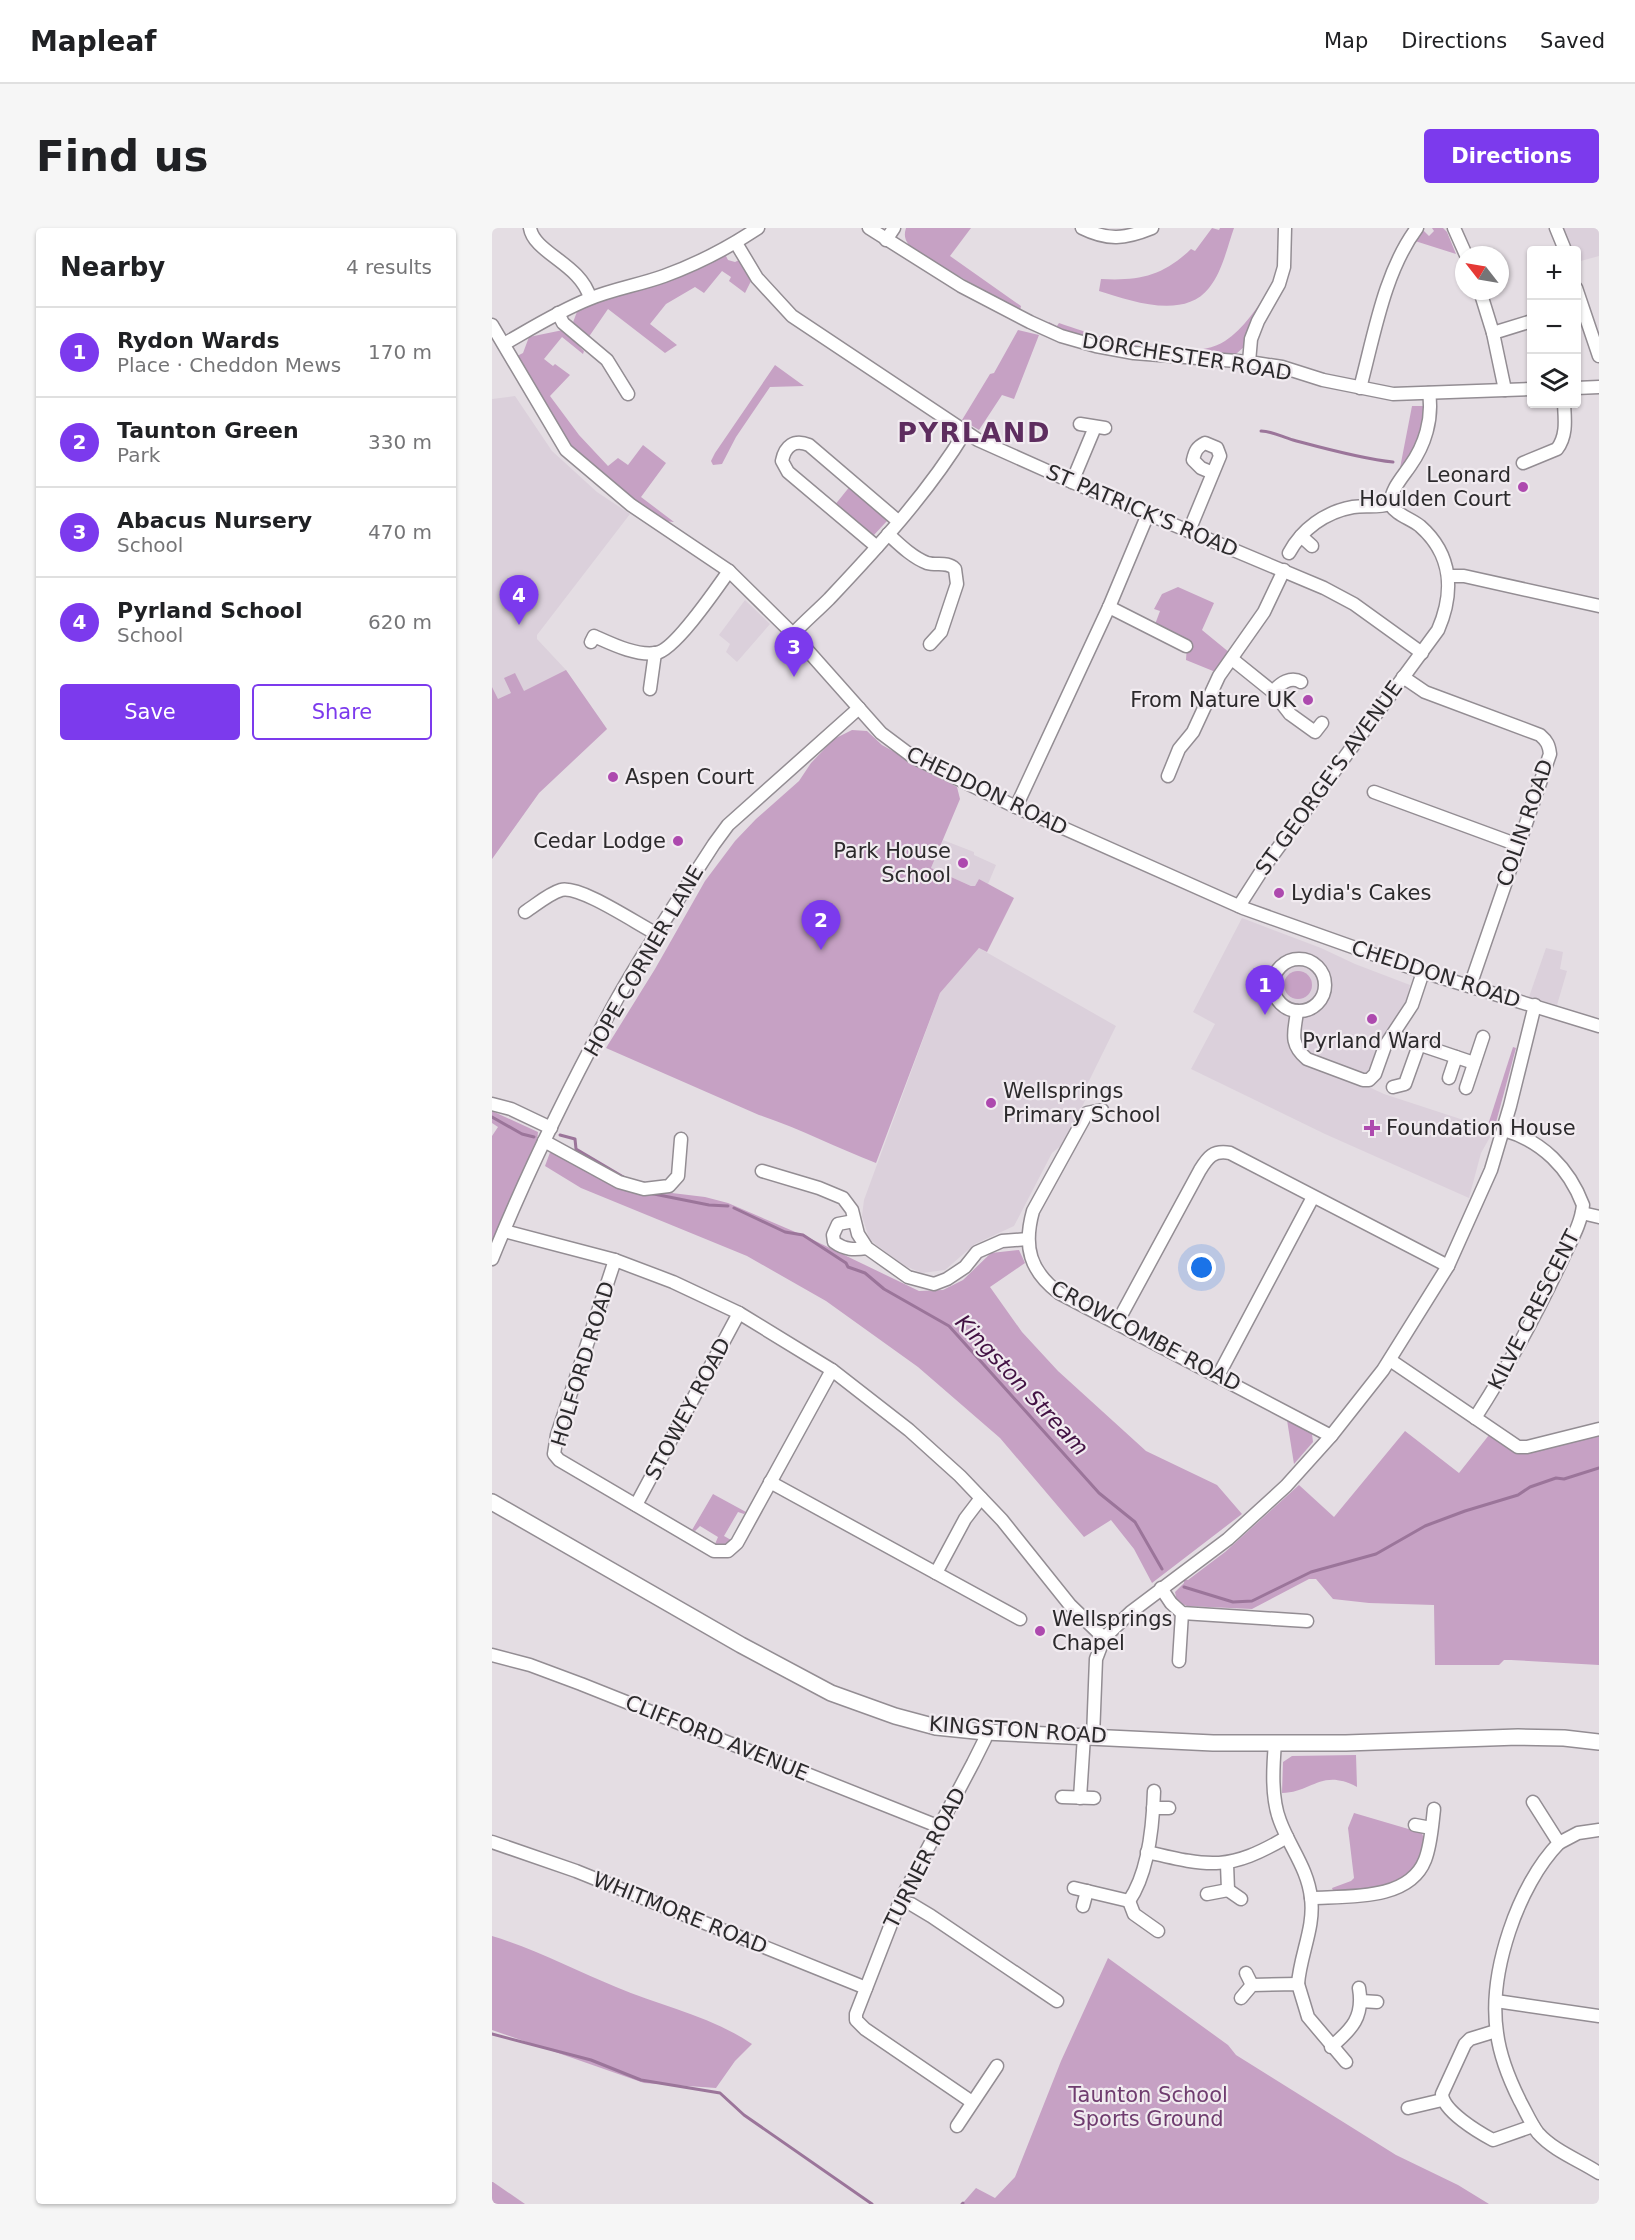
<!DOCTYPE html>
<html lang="en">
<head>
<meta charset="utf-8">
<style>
	:root { --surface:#fff; --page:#f6f6f6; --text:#202124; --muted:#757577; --line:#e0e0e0; --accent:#7c3aed }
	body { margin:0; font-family:"DejaVu Sans",sans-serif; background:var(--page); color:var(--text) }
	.controls { position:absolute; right:18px; top:18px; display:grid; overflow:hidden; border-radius:6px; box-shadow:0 2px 4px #0004 }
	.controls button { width:54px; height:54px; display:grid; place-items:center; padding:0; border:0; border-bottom:2px solid var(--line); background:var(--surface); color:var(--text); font:30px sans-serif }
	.compass { position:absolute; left:963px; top:18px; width:54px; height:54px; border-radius:50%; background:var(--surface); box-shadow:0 2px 4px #0004; rotate:301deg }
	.you { position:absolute; left:710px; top:1040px; width:21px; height:21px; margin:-15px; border:4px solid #fff; border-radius:50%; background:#1a73e8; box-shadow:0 0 0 9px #1a73e833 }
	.badge { display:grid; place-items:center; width:39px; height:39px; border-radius:50%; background:var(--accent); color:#fff; font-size:20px; font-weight:700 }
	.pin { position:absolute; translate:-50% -50px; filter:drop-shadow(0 2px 3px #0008) }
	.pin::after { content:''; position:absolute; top:32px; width:21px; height:18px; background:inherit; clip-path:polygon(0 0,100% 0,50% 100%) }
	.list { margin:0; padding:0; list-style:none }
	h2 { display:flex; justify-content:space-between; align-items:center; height:78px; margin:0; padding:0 24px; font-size:26px }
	h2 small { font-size:20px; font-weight:400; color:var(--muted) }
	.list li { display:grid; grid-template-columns:39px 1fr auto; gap:18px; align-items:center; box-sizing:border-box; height:90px; padding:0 24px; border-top:2px solid var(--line) }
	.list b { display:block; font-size:22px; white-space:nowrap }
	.list p { margin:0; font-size:20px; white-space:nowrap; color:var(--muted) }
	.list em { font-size:20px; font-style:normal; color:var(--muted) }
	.actions { display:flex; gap:12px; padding:18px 24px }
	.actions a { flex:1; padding:14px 0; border:2px solid var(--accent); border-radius:6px; text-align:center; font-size:21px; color:var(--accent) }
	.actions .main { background:var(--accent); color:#fff }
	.icon { flex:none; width:33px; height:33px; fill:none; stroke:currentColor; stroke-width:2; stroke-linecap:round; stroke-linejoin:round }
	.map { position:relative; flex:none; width:1107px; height:1976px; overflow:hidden; border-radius:6px }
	header { display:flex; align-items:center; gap:36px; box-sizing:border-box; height:84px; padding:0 30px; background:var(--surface); border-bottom:2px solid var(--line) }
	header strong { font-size:28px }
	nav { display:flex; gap:33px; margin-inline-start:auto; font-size:21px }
	.intro { display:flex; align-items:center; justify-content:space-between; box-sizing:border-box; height:144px; padding:0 36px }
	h1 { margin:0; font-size:42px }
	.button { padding:15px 27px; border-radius:6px; background:var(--accent); color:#fff; font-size:21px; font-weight:700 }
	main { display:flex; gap:36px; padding:0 36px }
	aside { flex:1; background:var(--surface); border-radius:6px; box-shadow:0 2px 4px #0004 }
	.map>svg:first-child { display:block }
	.built { fill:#dbd0db }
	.green { fill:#c6a1c4 }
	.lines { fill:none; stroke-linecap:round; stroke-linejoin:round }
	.stream { stroke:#9b759a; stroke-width:3 }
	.minor-casing { stroke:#938d93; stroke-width:15 }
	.tertiary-casing { stroke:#938d93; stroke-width:18 }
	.minor { stroke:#fff; stroke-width:12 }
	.tertiary { stroke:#fff; stroke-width:15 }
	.poi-dot { fill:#ad49ae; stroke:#f1ebf0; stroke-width:2 }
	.labels { text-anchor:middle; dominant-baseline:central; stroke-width:4.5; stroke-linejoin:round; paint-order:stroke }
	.street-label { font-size:21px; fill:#2c2a2c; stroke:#f1ebf0 }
	.poi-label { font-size:21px; fill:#2c2a2c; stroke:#f1ebf0; text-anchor:start }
	.park-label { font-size:21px; fill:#6f3c6f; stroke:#f1ebf0 }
	.water-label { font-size:22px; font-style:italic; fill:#421143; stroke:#f1ebf0 }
	.district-label { font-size:27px; font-weight:bold; letter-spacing:1.5px; fill:#5e2d5f; stroke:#f1ebf0 }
</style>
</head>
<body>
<header>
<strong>Mapleaf</strong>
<nav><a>Map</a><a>Directions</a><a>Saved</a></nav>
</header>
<div class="intro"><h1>Find us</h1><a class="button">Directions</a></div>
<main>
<aside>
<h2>Nearby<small>4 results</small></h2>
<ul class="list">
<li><span class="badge">1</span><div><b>Rydon Wards</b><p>Place · Cheddon Mews</p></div><em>170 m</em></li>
<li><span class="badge">2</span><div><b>Taunton Green</b><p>Park</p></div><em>330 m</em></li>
<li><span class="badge">3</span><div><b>Abacus Nursery</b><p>School</p></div><em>470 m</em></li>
<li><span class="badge">4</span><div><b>Pyrland School</b><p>School</p></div><em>620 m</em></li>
</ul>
<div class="actions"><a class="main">Save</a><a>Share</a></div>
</aside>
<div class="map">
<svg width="1107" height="1976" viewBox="0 0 1107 1976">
	<rect width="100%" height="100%" fill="#e4dde3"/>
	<g class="built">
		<polygon points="1071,0 1107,0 1107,28 1085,34 1084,22 1080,22"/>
		<polygon points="23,168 60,223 105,264 138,286 45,407 45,411 74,442 115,501 47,565 0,631 0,171"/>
		<polygon points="253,372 278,396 245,434 234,424 238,416 227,407"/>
		<polygon points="451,612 482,624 482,627 504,637 496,656 487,651 483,658 479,658 439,640"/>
		<polygon points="750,690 829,720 863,736 918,757 914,773 886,817 875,845 868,855 892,866 1002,902 989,925 977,970 833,906 699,841 723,796 701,784"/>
		<polygon points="487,720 624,798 594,859 598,862 588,883 571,916 560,925 522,998 483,1016 453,1042 430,1045 413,1038 384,1017 377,1010 370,988 372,972 448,765"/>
		<polygon points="1054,720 1071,724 1068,741 1075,743 1065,777 1037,769"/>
	</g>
	<g class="green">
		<path d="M414,0H479L458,28L529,78L528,83L426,25C417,18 410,12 414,0Z"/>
		<path d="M720,0L727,2L728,0H742C735,20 730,44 717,60C692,92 639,73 607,63L609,51C647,53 671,48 699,21L703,23Z"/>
		<polygon points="940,0 951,0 955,4 964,26 923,13 931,2 937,8 942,3"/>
		<polygon points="233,26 236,32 243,34 249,31 289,80 286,83 259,53 253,65 237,53 239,49 230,43 212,65 203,59 174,76 158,96 185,117 173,125 116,81 96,110 80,97 86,81 158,58"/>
		<path d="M778,61L753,118L744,126L658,122L593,110L556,96L557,94L565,98L567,95C607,109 694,138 733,113C752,101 765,79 778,61Z"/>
		<polygon points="71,102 92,123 91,126 70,109 52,131 61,138 63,136 78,147 58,168 87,207 116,238 126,230 136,237 151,217 174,235 149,269 182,294 172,293 166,289 127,260 79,219 25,128 31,125 37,109"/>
		<polygon points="526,102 547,107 522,171 510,167 487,202 470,192 498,146 502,145"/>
		<polygon points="283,137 312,158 278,159 244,209 230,236 221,237 219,233 223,225"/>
		<path d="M920,178H932C941,198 920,224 910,241L908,240Z"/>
		<polygon points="359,257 393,287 395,293 381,308 342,278"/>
		<polygon points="686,359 722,375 710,402 738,425 726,445 694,432 695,417 662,399 668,383 662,381 670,366"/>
		<polygon points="74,442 115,501 47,565 0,631 0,459 6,471 19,465 12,450 23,445 32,463"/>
		<path d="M360,502L375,503L390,517L465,559L468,571L439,640L479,658H483L487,651L522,670L495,724L487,720L448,765L384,935C345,920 307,900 267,887L114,820L163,741L213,653L243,613L264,591L307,553L319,535L342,511Z"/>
		<circle cx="806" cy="757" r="14"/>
		<polygon points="1021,819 1024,820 1002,902 995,900"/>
		<polygon points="0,883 46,904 45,913 0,1020 0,908 6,899 0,895"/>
		<polygon points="60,919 130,959 213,969 236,975 315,1009 427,1063 451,1062 471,1052 499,1025 527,1022 533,1035 498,1059 530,1104 566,1143 654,1223 725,1257 750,1286 660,1355 642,1321 619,1292 592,1309 508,1210 426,1139 334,1073 255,1028 89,960 53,938"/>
		<polygon points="795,1192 820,1206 821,1214 802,1236"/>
		<polygon points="913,1203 967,1245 997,1207 1018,1221 1107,1205 1107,1437 1019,1432 1012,1432 1007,1437 943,1437 942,1377 877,1375 841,1371 824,1351 817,1351 760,1381 695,1378 685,1374 683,1364 692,1355 692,1351 696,1352 733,1324 807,1257 842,1289"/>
		<polygon points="221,1266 254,1284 252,1286 246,1284 232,1308 239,1312 232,1317 223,1316 226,1309 208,1298 203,1303 200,1302"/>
		<path d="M864,1527L865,1559C829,1540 820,1565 790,1565L791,1534L800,1528Z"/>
		<polygon points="862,1585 930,1605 933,1614 931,1627 919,1647 894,1658 842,1665 840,1660 859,1653 862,1650 856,1600"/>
		<path d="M0,1708C43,1721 83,1742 124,1759C169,1778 219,1788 260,1816L243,1833L224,1860L152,1855L0,1802Z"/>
		<polygon points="616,1730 736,1817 744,1827 904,1927 966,1957 997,1976 470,1976 484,1960 503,1970 523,1949 569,1833"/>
		<polygon points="0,1954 1,1954 33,1976 0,1976"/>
	</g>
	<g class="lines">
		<g class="stream">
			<path d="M769,203C780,203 790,209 801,212C831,220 870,231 901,234"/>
			<polyline points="0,889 30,906 42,909"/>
			<polyline points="68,907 83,911 84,921 133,950"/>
			<polyline points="157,965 217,977 236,978"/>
			<polyline points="242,980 293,1004 311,1007 354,1035 356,1039 373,1045 392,1061 457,1098 607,1265 643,1294 670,1341"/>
			<polyline points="692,1359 741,1374 760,1373 819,1344 884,1326 933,1298 973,1283 1026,1267 1038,1259 1064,1250 1072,1251 1107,1240"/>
			<polyline points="0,1806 99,1832 149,1852 228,1865 252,1887 380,1976"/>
			<polyline points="470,1976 471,1975"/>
		</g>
		<defs>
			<g id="minor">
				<path d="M38,0C42,25 89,36 98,70"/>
				<polyline points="377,0 469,58 538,94 569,108 604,118 642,125 757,134 790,139 831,152 901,166 1040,161"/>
				<path d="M590,0C616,13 633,11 660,0"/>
				<polyline points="962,0 974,27"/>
				<polyline points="1064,0 1073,22"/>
				<polyline points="394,12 402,0"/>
				<polyline points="244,15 265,50 300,88 486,212 580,254 832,360 862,376 930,425"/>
				<polyline points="1084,60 1107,128"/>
				<polyline points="988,63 1001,105 1013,162"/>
				<polyline points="66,85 71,95 115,132 136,166"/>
				<polyline points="0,97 74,222 139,277 237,343 301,406 389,505 421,529 524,579 751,680 931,744 1107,798"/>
				<polyline points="1001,105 1040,93"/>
				<path d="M12,116C40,100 67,83 97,71C121,61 147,57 172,48C205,36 236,20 266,0"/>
				<polyline points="757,134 759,111 766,93 787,56 792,39 793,0"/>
				<path d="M868,160C882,108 892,44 925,0"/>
				<polyline points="1084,160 1107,159"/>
				<polyline points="588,196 613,200"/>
				<path d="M1031,235L1065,221C1075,208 1073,192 1072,176"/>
				<polyline points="580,254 603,199"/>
				<path d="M898,276C900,260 909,251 918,238C933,217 941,191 937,165"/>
				<path d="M697,303L728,228L725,220L713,215C705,219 703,223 701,232L709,240L721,245"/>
				<path d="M396,306C408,317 420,329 435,335C445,338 455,333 463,341L465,356L449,404L438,416"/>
				<polyline points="809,308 820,318"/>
				<path d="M385,319L296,244L290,233C293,218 302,211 317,217L406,293"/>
				<path d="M797,325C810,301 833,284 861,279C873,277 886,280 898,276"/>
				<polyline points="957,348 972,348 1107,378"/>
				<polyline points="617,379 694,418"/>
				<path d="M301,406C312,394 325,383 337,371C386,319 436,265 473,204"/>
				<path d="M99,414L102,408C120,416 144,428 164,425C182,423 225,360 237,343"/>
				<polyline points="740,431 781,464 798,486 823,504 830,495"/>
				<path d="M911,449L933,464L1048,507C1055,513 1057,517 1058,526L978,758"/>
				<polyline points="158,461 163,425"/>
				<path d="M781,464C788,455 799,448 809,454"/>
				<polyline points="676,548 687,521 701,504 727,448 772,384 792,342"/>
				<polyline points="882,564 1026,617"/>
				<polyline points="524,579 617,379 656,286"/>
				<path d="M747,678L772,639L946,402C962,365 961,327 928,298C918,290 904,287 898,276"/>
				<path d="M33,684C44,677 56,666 69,662C88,657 145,696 165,706"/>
				<circle cx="807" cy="757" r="26"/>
				<path d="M805,783C803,803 796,815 815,831L871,852H877L883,846L893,818L920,777L931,744"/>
				<polyline points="902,806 908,810 982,835"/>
				<polyline points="957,850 964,829"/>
				<polyline points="901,859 913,856 927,817"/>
				<polyline points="974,860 991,809"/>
				<polyline points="0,876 19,881 59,900"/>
				<path d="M610,882L595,885L541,983C531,1019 538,1043 567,1065L839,1208"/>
				<polyline points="52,913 127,954 152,961 177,958 186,948 189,911"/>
				<polyline points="270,943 327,960 351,970 360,982 366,1006 375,1020 416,1049 442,1056 455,1051 473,1039 485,1024 510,1013 536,1011"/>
				<polyline points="1090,985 1107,989"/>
				<path d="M362,993L346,996L341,1007L342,1014C353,1022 362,1022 375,1020"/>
				<polyline points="12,1003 123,1032 181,1054 247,1085 340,1142 417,1202 468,1248 510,1292 578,1377 612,1410"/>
				<path d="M0,1031C36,942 79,855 125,771C155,718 189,667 222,616L236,597L367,480"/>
				<polyline points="123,1032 65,1207 62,1226 67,1232 222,1323 236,1323 245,1315 340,1142"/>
				<path d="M625,1095L708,942C716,929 721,922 738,925L956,1038"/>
				<polyline points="898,1132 1026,1219 1035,1219 1107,1201"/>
				<polyline points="726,1148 821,969"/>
				<path d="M983,1190C1016,1139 1044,1087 1070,1032C1078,1014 1089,997 1091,977C1077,940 1050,913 1012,902"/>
				<polyline points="278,1254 444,1345 473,1291 489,1270"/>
				<polyline points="144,1277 247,1085"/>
				<polyline points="444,1345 528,1391"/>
				<polyline points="669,1360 679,1375 690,1385 815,1393"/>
				<polyline points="0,1427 38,1437 89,1456 448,1599"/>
				<polyline points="687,1433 690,1385"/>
				<polyline points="601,1509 604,1431 612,1410 639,1384 736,1311 794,1258 839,1208 891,1142 956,1038 999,942 1018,878 1043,777"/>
				<path d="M783,1515C781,1539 779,1570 788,1593C798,1620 816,1641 819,1670C823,1699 808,1727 806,1756"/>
				<polyline points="570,1569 602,1570"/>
				<polyline points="588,1570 592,1508"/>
				<path d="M1041,1574L1067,1615C1026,1657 996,1745 1005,1805C1008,1829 1017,1851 1028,1873C1034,1884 1039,1896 1046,1905C1062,1923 1087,1932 1107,1945"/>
				<polyline points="661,1580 677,1580"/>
				<polyline points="923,1597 939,1600"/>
				<polyline points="0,1614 84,1643 374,1760"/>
				<polyline points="1067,1615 1086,1605 1107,1602"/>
				<path d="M655,1624C719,1639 737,1643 795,1609"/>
				<path d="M582,1660L637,1673C657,1644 661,1597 662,1563"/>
				<polyline points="736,1662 749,1671"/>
				<polyline points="715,1666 736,1662 735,1636"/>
				<path d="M819,1670C856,1668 917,1673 933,1632C939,1617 940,1598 942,1581"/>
				<polyline points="408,1673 419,1676 439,1688 565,1773"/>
				<polyline points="637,1673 642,1686 666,1703"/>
				<polyline points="591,1678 595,1663"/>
				<polyline points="754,1745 760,1757"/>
				<polyline points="749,1770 760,1757 806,1756 816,1789 854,1834"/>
				<polyline points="869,1773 885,1774"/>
				<polyline points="1004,1773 1107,1788"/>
				<path d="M1004,1803L978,1811L973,1816L950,1866C951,1883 986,1904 1001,1912L1041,1898"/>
				<path d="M839,1819C860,1801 872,1789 867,1760"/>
				<polyline points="480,1874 373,1801 364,1792 364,1786 408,1673 481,1535 493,1511 493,1504"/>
				<polyline points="916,1880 950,1872"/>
				<polyline points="465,1898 505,1838"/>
			</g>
			<polyline id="tertiary" points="0,1274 249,1417 339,1465 403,1488 444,1499 493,1504 721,1515 854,1515 1026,1509 1072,1510 1107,1514"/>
		</defs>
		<use href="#minor" class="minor-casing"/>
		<use href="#tertiary" class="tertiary-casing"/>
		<use href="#minor" class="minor"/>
		<use href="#tertiary" class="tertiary"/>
	</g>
	<g class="poi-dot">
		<circle cx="1031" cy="259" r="6"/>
		<circle cx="816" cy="472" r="6"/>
		<circle cx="121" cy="549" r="6"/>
		<circle cx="186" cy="613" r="6"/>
		<circle cx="471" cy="635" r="6"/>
		<circle cx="787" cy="665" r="6"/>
		<circle cx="880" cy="791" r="6"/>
		<circle cx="499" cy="875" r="6"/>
		<path d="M877 891h6v6h6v6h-6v6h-6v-6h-6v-6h6z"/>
		<circle cx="548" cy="1403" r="6"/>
	</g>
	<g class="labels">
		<g class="street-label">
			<text transform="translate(695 129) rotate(9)">DORCHESTER ROAD</text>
			<text transform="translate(650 283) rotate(23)">ST PATRICK'S ROAD</text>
			<text transform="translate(837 550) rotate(-54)">ST GEORGE'S AVENUE</text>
			<text transform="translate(495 563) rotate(26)">CHEDDON ROAD</text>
			<text transform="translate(1033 595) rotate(-71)">COLIN ROAD</text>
			<text transform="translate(152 733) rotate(-60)">HOPE CORNER LANE</text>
			<text transform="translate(944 746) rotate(18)">CHEDDON ROAD</text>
			<text transform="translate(1042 1082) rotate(-63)">KILVE CRESCENT</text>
			<text transform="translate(654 1108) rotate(28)">CROWCOMBE ROAD</text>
			<text transform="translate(91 1136) rotate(-73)">HOLFORD ROAD</text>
			<text transform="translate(196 1181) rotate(-62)">STOWEY ROAD</text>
			<text transform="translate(526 1502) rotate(4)">KINGSTON ROAD</text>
			<text transform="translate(225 1510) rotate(22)">CLIFFORD AVENUE</text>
			<text transform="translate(433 1630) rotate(-63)">TURNER ROAD</text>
			<text transform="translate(188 1685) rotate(22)">WHITMORE ROAD</text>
		</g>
		<g class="poi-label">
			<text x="1019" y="247" text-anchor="end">Leonard<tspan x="1019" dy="24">Houlden Court</tspan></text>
			<text x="804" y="472" text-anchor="end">From Nature UK</text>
			<text x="133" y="549">Aspen Court</text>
			<text x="174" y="613" text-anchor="end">Cedar Lodge</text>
			<text x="459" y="623" text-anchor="end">Park House<tspan x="459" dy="24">School</tspan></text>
			<text x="799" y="665">Lydia's Cakes</text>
			<text x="880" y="813" text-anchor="middle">Pyrland Ward</text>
			<text x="511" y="863">Wellsprings<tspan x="511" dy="24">Primary School</tspan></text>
			<text x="894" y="900">Foundation House</text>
			<text x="560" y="1391">Wellsprings<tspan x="560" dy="24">Chapel</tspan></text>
		</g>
		<g class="park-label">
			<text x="656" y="1867">Taunton School<tspan x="656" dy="24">Sports Ground</tspan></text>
		</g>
		<g class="water-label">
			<text transform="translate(530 1157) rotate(47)">Kingston Stream</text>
		</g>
		<g class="district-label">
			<text x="482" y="204">PYRLAND</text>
		</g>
	</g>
</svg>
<div class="controls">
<button>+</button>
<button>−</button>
<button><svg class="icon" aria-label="layers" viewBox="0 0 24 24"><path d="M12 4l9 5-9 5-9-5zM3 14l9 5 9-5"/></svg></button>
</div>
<svg class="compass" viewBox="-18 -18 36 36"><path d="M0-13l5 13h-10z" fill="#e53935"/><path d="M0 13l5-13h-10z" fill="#757577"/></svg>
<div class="you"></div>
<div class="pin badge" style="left:773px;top:787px">1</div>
<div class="pin badge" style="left:329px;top:722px">2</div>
<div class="pin badge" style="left:302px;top:449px">3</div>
<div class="pin badge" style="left:27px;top:397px">4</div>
</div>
</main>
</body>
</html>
